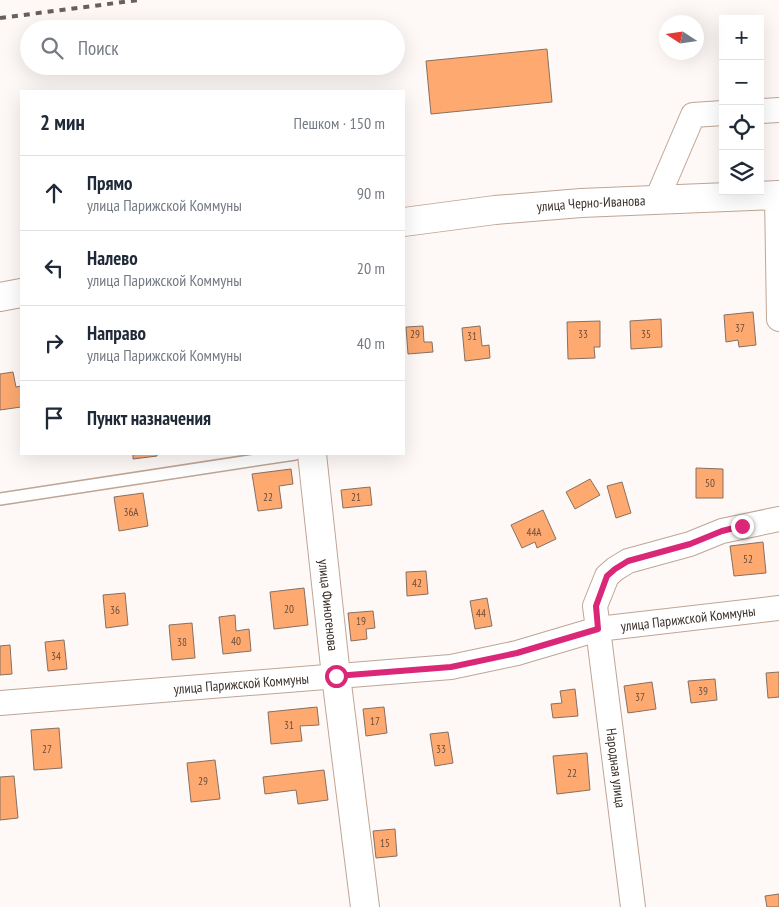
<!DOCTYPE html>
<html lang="ru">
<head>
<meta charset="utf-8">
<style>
	:root { --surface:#fff; --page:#f6f6f7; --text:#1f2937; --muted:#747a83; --line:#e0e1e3 }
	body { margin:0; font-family:"PT Sans Narrow",sans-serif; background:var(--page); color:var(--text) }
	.controls { position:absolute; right:15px; top:15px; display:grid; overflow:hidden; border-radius:0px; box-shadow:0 5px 20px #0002 }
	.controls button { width:45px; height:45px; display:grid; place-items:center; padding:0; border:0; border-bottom:1px solid var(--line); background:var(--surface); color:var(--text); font:25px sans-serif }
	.compass { position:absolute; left:659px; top:15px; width:45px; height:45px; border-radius:50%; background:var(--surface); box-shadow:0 5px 20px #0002; rotate:282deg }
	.stop { position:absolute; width:15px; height:15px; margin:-11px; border:4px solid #db2777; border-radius:50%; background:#fff }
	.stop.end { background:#db2777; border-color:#fff; box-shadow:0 1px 5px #0008 }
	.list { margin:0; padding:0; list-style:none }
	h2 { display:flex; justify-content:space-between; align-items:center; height:65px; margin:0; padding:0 20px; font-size:21px }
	h2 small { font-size:16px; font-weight:400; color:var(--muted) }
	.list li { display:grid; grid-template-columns:32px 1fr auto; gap:15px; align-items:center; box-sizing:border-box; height:75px; padding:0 20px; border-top:1px solid var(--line) }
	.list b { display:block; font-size:19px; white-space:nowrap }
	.list p { margin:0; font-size:16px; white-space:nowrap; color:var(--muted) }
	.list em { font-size:16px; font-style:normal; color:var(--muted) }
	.icon { flex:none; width:28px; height:28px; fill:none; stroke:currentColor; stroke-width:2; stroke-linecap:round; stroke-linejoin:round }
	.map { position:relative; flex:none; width:779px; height:907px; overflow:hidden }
	.search { position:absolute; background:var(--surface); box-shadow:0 5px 20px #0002; left:20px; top:20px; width:385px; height:55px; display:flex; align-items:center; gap:12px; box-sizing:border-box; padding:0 18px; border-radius:28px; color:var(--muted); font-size:19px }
	.panel { position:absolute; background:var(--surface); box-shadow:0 5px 20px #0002; left:20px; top:90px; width:385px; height:365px; border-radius:0px }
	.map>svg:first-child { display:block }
	.building { fill:#fda970; stroke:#877061 }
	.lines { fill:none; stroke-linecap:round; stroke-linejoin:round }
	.lane-casing { stroke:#bea595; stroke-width:14 }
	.street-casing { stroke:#bea595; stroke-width:26 }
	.secondary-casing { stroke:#bea595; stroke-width:30 }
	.lane { stroke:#fff; stroke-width:11 }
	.street { stroke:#fff; stroke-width:24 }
	.secondary { stroke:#fff; stroke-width:28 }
	.rail { stroke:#69605b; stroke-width:4; stroke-dasharray:6 6; stroke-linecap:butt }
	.route { stroke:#db2777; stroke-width:6 }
	.labels { text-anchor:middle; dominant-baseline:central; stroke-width:4; stroke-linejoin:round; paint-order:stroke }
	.number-label { font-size:11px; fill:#6b4e3c }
	.street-label { font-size:14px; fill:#3a302a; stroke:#fff }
</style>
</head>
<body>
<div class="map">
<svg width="779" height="907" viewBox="0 0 779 907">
	<rect width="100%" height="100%" fill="#fef9f6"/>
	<g class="building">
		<polygon points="547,49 552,102 431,114 426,61"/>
		<polygon points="753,312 756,345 739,347 738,340 726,342 724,315"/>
		<polygon points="661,319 662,347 631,349 630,321"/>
		<polygon points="600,321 600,347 594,347 595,358 568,359 567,322"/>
		<polygon points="423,326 424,342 432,342 433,352 408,354 406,327"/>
		<polygon points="480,326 482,346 489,345 490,358 465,361 462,328"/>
		<polygon points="13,372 16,387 21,386 21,407 0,410 0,374"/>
		<polygon points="133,454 157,454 157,456 133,459"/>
		<polygon points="696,468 723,469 723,498 696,498"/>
		<polygon points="291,469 293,484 279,486 282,508 258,511 252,474"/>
		<polygon points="590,479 600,495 575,509 566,492"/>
		<polygon points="622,482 631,513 616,518 607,486"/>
		<polygon points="370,487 372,505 343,508 341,490"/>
		<polygon points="143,493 148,526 119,531 114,497"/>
		<polygon points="543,510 556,539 537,548 535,542 522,548 511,525"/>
		<polygon points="763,542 766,573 734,576 730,546"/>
		<polygon points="426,571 428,594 407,596 406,572"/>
		<polygon points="304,588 308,625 274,629 270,592"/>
		<polygon points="125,593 128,625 106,628 103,595"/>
		<polygon points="487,598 492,626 475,629 470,601"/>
		<polygon points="373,611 375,628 366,629 367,639 351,641 348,613"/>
		<polygon points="235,615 236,631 249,629 251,651 223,654 219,617"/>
		<polygon points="192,623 195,658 172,660 169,625"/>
		<polygon points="64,640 67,669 48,671 45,642"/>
		<polygon points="10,645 12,674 0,675 0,646"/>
		<polygon points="779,672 779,697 768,698 766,673"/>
		<polygon points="715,679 717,700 691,703 688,681"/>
		<polygon points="652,682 656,709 628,713 624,686"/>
		<polygon points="575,689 578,716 553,718 551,704 562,703 560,691"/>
		<polygon points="317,707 319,725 300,726 302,741 271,744 268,712"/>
		<polygon points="384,707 387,733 366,736 363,709"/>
		<polygon points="59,728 62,768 34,770 31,730"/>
		<polygon points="448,732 453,763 435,766 430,734"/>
		<polygon points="587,753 590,790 557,794 553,756"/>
		<polygon points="215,760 220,799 191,802 187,763"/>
		<polygon points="324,770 328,800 298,804 296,790 265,794 263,777"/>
		<polygon points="14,776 18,818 0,820 0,777"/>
		<polygon points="395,829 397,856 376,858 373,831"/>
		<polygon points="779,894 779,907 767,907 765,896"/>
	</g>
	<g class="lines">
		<defs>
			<polyline id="lane" points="0,499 295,454"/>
			<g id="street">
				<polyline points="760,111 779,110"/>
				<polyline points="777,195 779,319"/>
				<polyline points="657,199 693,115 723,113"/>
				<path id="s1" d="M0,703L451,667L517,653L598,629L779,608"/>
				<polyline points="633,907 598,629 595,606 607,576 615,569 628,561 690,544 722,531 779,519"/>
			</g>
			<g id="secondary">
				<path id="s2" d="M404,222L495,210L581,203L779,195"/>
				<polyline points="0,297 21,293"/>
				<path id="s3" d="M312,454L336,676L365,907"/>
			</g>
		</defs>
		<use href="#lane" class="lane-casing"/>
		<use href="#street" class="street-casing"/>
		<use href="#secondary" class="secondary-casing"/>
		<use href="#lane" class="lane"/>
		<use href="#street" class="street"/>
		<use href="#secondary" class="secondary"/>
		<polyline class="rail" points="0,18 139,0"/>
	</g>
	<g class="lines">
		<polyline class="route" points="336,676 451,667 517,653 598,629 596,606 607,576 615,569 628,561 690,544 722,531 742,526"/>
	</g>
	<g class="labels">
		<g class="number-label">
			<text x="740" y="328">37</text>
			<text x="415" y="334">29</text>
			<text x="583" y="334">33</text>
			<text x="646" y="334">35</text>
			<text x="472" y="336">31</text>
			<text x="710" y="483">50</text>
			<text x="268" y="497">22</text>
			<text x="356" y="497">21</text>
			<text x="131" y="512">36А</text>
			<text x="534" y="532">44А</text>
			<text x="748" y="559">52</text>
			<text x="417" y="583">42</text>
			<text x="289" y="609">20</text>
			<text x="115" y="610">36</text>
			<text x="481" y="613">44</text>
			<text x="361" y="621">19</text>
			<text x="236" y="641">40</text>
			<text x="182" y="642">38</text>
			<text x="56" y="656">34</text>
			<text x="703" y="691">39</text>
			<text x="640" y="697">37</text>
			<text x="375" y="721">17</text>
			<text x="289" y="725">31</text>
			<text x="47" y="749">27</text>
			<text x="441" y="749">33</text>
			<text x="572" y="773">22</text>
			<text x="203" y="781">29</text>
			<text x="385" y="843">15</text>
		</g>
		<g class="street-label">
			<text stroke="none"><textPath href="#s2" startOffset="188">улица Черно-Иванова</textPath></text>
			<text stroke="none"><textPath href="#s3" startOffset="152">улица Финогенова</textPath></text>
			<text stroke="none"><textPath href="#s1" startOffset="695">улица Парижской Коммуны</textPath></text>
			<text stroke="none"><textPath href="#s1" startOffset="242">улица Парижской Коммуны</textPath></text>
			<text transform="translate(616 768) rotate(83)">Народная улица</text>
		</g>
	</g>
</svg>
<div class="controls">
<button>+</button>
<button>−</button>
<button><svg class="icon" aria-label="locate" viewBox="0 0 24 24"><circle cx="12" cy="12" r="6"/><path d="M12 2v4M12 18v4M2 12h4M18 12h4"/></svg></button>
<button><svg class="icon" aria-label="layers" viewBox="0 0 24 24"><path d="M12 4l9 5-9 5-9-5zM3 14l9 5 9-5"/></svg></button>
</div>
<svg class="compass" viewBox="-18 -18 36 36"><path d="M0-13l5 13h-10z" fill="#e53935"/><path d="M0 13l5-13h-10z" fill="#747a83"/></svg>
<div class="stop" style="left:336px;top:676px"></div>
<div class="stop end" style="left:742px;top:526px"></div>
<div class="search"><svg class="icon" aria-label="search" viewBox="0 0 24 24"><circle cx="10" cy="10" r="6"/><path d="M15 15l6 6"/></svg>Поиск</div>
<section class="panel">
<h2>2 мин<small>Пешком · 150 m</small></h2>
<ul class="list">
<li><svg class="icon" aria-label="ahead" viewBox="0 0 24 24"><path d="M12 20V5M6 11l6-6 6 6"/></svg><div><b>Прямо</b><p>улица Парижской Коммуны</p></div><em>90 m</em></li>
<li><svg class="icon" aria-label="left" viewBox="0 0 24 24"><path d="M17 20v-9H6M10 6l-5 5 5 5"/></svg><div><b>Налево</b><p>улица Парижской Коммуны</p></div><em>20 m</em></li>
<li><svg class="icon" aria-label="right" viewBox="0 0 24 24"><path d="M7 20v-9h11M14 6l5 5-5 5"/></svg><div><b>Направо</b><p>улица Парижской Коммуны</p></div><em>40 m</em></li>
<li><svg class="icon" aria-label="arrive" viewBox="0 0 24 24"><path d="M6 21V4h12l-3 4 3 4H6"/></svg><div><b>Пункт назначения</b></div></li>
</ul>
</section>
</div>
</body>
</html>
